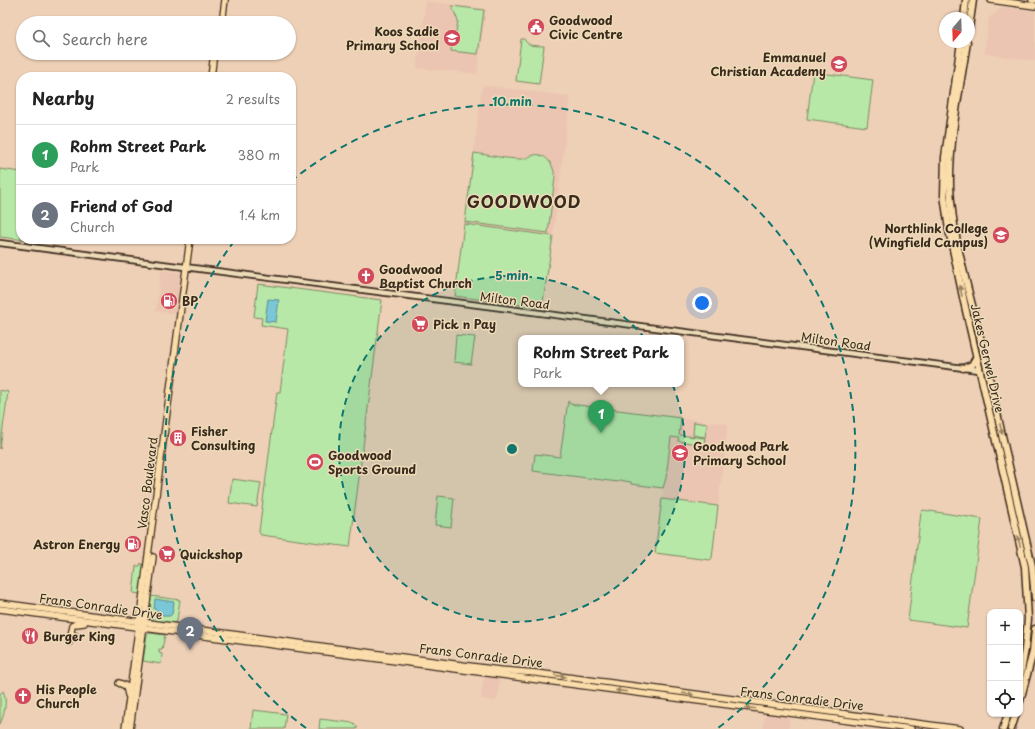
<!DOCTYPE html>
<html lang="en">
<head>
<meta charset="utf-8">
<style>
	:root { --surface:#fff; --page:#f6f6f6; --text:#222; --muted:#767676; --line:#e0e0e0; --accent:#db2777 }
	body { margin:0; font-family:"Playpen Sans",sans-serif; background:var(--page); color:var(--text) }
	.controls { position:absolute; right:12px; bottom:12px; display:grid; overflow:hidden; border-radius:8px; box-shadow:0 1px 3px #0004 }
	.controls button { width:36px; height:36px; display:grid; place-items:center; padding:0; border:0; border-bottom:1px solid var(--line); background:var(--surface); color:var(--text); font:20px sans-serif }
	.compass { position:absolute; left:939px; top:12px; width:36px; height:36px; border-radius:50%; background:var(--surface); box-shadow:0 1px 3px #0004; rotate:199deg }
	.you { position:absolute; left:702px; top:303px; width:14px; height:14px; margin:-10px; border:3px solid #fff; border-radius:50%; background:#1a73e8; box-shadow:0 0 0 6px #1a73e833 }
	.badge { display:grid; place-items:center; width:26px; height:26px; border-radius:50%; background:var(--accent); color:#fff; font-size:13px; font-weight:700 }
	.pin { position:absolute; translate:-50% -33px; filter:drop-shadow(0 1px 2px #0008) }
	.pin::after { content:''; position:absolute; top:21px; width:14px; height:12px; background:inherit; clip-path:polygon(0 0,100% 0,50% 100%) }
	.popup { position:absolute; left:518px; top:335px; width:166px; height:52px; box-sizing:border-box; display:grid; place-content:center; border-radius:8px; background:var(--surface); filter:drop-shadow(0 1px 3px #0005); font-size:13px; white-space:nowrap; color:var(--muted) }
	.popup b { font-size:15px; color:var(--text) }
	.popup::after { content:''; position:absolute; left:50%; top:100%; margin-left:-8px; border:8px solid transparent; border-top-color:var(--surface) }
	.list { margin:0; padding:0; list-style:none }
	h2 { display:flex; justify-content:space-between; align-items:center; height:52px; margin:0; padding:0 16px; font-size:17px }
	h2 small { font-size:13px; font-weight:400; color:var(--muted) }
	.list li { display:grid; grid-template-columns:26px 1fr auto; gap:12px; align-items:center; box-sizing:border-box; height:60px; padding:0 16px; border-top:1px solid var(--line) }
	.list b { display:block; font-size:15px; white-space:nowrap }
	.list p { margin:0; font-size:13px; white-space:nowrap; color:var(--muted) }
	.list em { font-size:13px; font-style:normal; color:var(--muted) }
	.icon { flex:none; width:22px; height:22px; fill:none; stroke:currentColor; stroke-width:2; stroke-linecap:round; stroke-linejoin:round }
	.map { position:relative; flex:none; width:1035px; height:729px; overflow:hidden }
	.search { position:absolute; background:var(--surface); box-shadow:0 1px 3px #0004; left:16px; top:16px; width:280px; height:44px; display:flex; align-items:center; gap:10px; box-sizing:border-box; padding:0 14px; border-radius:22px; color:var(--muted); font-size:15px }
	.panel { position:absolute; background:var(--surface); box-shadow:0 1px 3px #0004; left:16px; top:72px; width:280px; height:172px; border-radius:16px }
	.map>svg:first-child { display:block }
	.built { fill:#ebc5b1 }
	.green { fill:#b8e8a7; stroke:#7a8962 }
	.water { fill:#79c7d7; stroke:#60888d }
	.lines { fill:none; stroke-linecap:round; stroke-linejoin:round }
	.minor-casing { stroke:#3b2a1e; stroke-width:8 }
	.major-casing { stroke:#3b2a1e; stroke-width:8 }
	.highway-casing { stroke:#3b2a1e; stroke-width:9 }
	.minor { stroke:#eddbb8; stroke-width:4.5 }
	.major { stroke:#fbddab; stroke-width:5.5 }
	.highway { stroke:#fbddab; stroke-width:6 }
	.oneway { fill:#9b8464 }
	.ring { fill:none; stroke:#0f766e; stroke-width:2; stroke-dasharray:7 5 }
	.labels { text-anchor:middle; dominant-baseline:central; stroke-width:3; stroke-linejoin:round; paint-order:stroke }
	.poi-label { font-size:12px; font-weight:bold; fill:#3b2a1e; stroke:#eddbb8; text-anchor:start }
	.street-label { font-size:12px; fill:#3b2a1e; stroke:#eddbb8 }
	.district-label { font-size:16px; font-weight:bold; letter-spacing:1px; fill:#3b2a1e; stroke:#eddbb8 }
	.centre { fill:#0f766e; stroke:#eddbb8; stroke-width:2 }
	.ring-label { font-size:12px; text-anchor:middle; font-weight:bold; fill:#0f766e; stroke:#eddbb8; stroke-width:3; stroke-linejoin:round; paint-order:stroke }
</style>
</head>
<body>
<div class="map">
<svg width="1035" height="729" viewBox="0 0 1035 729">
	<rect width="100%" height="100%" fill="#eed0b6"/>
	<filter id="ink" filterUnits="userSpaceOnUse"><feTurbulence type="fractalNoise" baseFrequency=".025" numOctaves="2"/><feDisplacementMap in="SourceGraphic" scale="8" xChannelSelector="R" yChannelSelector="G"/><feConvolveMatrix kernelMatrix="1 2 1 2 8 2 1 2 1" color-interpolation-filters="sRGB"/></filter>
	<g filter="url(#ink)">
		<g class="built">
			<polygon points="426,1 486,9 477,74 417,68"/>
			<polygon points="1003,7 1035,11 1035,61 984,54 989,18"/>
			<polygon points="483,85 567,96 570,100 553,236 464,224 482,87"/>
			<polygon points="161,270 182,273 177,314 156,311"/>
			<polygon points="640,413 728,424 718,506 662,499 663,488 631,484"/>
			<polygon points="484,676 500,678 498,698 495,701 481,699"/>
			<polygon points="765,713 787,715 790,718 788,729 763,729"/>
		</g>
		<g class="green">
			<polygon points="452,6 484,10 478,54 451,51 452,42 454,42 458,21"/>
			<path d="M521,39H524C529,48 535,45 544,46L539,84L516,81Z"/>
			<polygon points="813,72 873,80 867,127 807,119"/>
			<path d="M474,153C489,155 506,159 521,159C528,159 533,153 540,155C550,158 554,168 555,177L548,233L465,222Z"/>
			<polygon points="0,169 21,172 21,239 26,239 26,240 0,237"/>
			<polygon points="464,224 553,236 542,308 455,296"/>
			<polygon points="258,284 382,300 350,547 261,535 259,532 277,392 280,392 288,329 261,325 262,318 254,317"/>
			<polygon points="456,335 475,337 471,364 454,362"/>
			<polygon points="0,390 8,392 0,449"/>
			<polygon points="568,401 570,404 681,418 679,435 705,438 704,445 678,441 679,438 671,437 666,478 663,488 631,484 631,482 619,480 618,482 533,471 535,454 560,457"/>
			<polygon points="694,422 707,424 705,437 693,435"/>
			<polygon points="232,479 261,483 257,507 229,503"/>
			<polygon points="438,496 454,498 451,527 435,525"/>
			<polygon points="662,499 718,506 712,558 710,560 655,553"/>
			<polygon points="923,510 982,519 967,628 908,620 921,513"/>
			<polygon points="141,563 145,567 141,594 133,593 136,566 140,566"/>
			<polygon points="151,596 180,600 177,620 175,623 151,620 149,618"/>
			<polygon points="150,633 165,635 162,649 159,649 159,653 162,654 161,664 143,661 147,635"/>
			<path d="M3,691C8,700 4,716 0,724V694Z"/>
			<polygon points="253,710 286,714 284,729 251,729"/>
			<polygon points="320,719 354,723 357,726 357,729 319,729"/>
		</g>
		<g class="water">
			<polygon points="268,299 279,300 276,322 265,321"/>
			<polygon points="155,599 174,602 172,614 170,616 164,616 160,612 154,609"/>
		</g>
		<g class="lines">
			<defs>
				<polyline id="minor" points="0,243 979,370"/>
				<g id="major">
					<polyline points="991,0 1035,6"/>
					<polyline points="1032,0 1035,0"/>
					<polyline points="222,23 225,0"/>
					<polyline points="211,77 214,53"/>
					<polyline points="0,603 499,670 536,673 960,729"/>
					<polyline points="0,609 911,729"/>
					<polyline points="71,631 72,634 76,636"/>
					<polyline points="69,642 72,626 76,624 84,623"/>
					<polyline points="119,683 126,686 128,695"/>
					<polyline points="125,729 190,239"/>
					<polyline points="130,729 153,557"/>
				</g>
				<g id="highway">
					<polyline points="964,18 966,0"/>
					<polyline points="969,28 973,0"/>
					<polyline points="961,42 945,157 944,195 949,230 964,302 1025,567 1028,619 1025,649 1020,677"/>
					<path d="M967,42C960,89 949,138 950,186C952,237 968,287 980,337C997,413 1014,490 1032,566L1035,598"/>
					<polyline points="963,368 972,365 976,358"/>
					<polyline points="1020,701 1033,652 1035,629"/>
					<polyline points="1003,729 1008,714"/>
					<polyline points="1011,729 1016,714"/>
				</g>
			</defs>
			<use href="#minor" class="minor-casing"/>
			<use href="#major" class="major-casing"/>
			<use href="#highway" class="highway-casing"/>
			<use href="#minor" class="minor"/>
			<use href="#major" class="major"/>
			<use href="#highway" class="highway"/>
		</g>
		<defs><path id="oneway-solid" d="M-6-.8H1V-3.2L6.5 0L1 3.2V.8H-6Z"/></defs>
		<g class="oneway">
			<use href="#oneway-solid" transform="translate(961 291) rotate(-101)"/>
			<use href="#oneway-solid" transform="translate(1001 429) rotate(77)"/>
			<use href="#oneway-solid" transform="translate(1019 541) rotate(-103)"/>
			<use href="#oneway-solid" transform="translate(560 676) rotate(8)"/>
			<use href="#oneway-solid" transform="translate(621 691) rotate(-173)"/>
			<use href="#oneway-solid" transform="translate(688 694) rotate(8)"/>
			<use href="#oneway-solid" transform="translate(750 708) rotate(-173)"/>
		</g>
	</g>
	<circle cx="512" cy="449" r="173" fill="#0f766e" fill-opacity=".12"/>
	<g class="ring">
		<circle cx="512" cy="449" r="173"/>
		<path d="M306 728A347 347 0 0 1 235 240M291 181A347 347 0 1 1 718 728"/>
	</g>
	<defs>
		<symbol id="civic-disc" viewBox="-11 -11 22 22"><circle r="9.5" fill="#d1495b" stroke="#eddbb8"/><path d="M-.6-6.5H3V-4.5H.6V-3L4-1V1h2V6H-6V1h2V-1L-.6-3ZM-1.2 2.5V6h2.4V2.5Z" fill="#fff"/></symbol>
		<symbol id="school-disc" viewBox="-11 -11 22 22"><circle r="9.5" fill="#d1495b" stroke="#eddbb8"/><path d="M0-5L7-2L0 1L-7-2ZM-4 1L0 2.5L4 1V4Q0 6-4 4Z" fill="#fff"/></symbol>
		<symbol id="university-disc" viewBox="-11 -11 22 22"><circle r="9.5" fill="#d1495b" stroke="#eddbb8"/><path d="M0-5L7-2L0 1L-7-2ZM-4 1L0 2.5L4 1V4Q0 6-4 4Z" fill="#fff"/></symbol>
		<symbol id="church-disc" viewBox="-11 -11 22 22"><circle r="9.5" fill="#d1495b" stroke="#eddbb8"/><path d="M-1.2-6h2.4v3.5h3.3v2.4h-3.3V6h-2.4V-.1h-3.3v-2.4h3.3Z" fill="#fff"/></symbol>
		<symbol id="fuel-disc" viewBox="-11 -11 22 22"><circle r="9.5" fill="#d1495b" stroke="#eddbb8"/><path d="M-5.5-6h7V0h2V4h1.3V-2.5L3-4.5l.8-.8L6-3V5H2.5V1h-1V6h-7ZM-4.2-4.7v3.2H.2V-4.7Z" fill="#fff"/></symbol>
		<symbol id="supermarket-disc" viewBox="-11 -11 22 22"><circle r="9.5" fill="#d1495b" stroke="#eddbb8"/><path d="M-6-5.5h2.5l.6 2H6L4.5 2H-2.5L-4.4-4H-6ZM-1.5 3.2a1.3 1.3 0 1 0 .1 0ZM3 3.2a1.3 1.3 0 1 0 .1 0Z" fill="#fff"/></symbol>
		<symbol id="building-disc" viewBox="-11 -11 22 22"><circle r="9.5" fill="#d1495b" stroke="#eddbb8"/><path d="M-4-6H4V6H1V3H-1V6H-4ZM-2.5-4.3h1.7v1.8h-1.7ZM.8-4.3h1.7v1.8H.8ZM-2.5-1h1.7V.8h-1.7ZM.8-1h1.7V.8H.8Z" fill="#fff"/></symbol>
		<symbol id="stadium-disc" viewBox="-11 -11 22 22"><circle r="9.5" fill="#d1495b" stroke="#eddbb8"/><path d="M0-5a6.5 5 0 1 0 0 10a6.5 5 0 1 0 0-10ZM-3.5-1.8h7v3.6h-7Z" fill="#fff"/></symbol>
		<symbol id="restaurant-disc" viewBox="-11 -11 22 22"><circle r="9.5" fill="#d1495b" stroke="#eddbb8"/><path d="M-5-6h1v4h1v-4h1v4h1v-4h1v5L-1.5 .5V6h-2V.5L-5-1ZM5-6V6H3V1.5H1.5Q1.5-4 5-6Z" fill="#fff"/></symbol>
	</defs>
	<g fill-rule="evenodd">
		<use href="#civic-disc" x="526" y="17" width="20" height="20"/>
		<use href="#school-disc" x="442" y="28" width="20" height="20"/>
		<use href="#school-disc" x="829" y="54" width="20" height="20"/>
		<use href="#university-disc" x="991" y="225" width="20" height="20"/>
		<use href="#church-disc" x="356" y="266" width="20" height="20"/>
		<use href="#fuel-disc" x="159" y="291" width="20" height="20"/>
		<use href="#supermarket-disc" x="410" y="314" width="20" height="20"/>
		<use href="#building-disc" x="168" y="428" width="20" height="20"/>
		<use href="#school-disc" x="670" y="443" width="20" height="20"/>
		<use href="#stadium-disc" x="305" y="452" width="20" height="20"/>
		<use href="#fuel-disc" x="123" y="534" width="20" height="20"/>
		<use href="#supermarket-disc" x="157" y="544" width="20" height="20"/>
		<use href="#restaurant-disc" x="20" y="626" width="20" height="20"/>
		<use href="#church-disc" x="13" y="686" width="20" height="20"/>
	</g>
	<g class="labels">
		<g class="poi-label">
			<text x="549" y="20">Goodwood<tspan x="549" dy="14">Civic Centre</tspan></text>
			<text x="439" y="31" text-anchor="end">Koos Sadie<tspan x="439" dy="14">Primary School</tspan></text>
			<text x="826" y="57" text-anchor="end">Emmanuel<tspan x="826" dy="14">Christian Academy</tspan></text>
			<text x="988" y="228" text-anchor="end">Northlink College<tspan x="988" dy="14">(Wingfield Campus)</tspan></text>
			<text x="379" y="269">Goodwood<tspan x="379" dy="14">Baptist Church</tspan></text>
			<text x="182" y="301">BP</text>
			<text x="433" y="324">Pick n Pay</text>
			<text x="191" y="431">Fisher<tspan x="191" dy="14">Consulting</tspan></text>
			<text x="693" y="446">Goodwood Park<tspan x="693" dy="14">Primary School</tspan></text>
			<text x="328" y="455">Goodwood<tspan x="328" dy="14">Sports Ground</tspan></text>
			<text x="120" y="544" text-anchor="end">Astron Energy</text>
			<text x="180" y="554">Quickshop</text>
			<text x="43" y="636">Burger King</text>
			<text x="36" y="689">His People<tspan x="36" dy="14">Church</tspan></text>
		</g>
		<g class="street-label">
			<text transform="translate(515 300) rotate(7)">Milton Road</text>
			<text transform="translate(836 341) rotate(8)">Milton Road</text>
			<text transform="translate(988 358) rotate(77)">Jakes Gerwel Drive</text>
			<text transform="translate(147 483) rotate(-83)">Vasco Boulevard</text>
			<text transform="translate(101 606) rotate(8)">Frans Conradie Drive</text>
			<text transform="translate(481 655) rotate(7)">Frans Conradie Drive</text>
			<text transform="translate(802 698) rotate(7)">Frans Conradie Drive</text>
		</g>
		<g class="district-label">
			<text x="524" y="201">GOODWOOD</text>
		</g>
	</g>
	<circle cx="512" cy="449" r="6" class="centre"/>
	<g class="ring-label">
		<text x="512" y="106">10 min</text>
		<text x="512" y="280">5 min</text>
	</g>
</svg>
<div class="controls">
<button>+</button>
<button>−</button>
<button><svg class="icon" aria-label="locate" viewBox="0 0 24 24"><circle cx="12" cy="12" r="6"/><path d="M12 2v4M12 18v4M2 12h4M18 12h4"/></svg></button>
</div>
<svg class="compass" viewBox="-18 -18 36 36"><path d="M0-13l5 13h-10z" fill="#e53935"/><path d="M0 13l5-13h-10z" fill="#767676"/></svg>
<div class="you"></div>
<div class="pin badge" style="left:601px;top:433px;background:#2e9e5b">1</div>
<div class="popup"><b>Rohm Street Park</b>Park</div>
<div class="pin badge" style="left:190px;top:650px;background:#6b7280">2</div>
<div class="search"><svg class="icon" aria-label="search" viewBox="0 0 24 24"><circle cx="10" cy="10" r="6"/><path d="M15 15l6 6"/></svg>Search here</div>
<section class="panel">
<h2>Nearby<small>2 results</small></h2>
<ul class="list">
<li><span class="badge" style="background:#2e9e5b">1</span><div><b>Rohm Street Park</b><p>Park</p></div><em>380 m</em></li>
<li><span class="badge" style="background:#6b7280">2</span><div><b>Friend of God</b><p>Church</p></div><em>1.4 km</em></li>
</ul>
</section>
</div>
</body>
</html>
